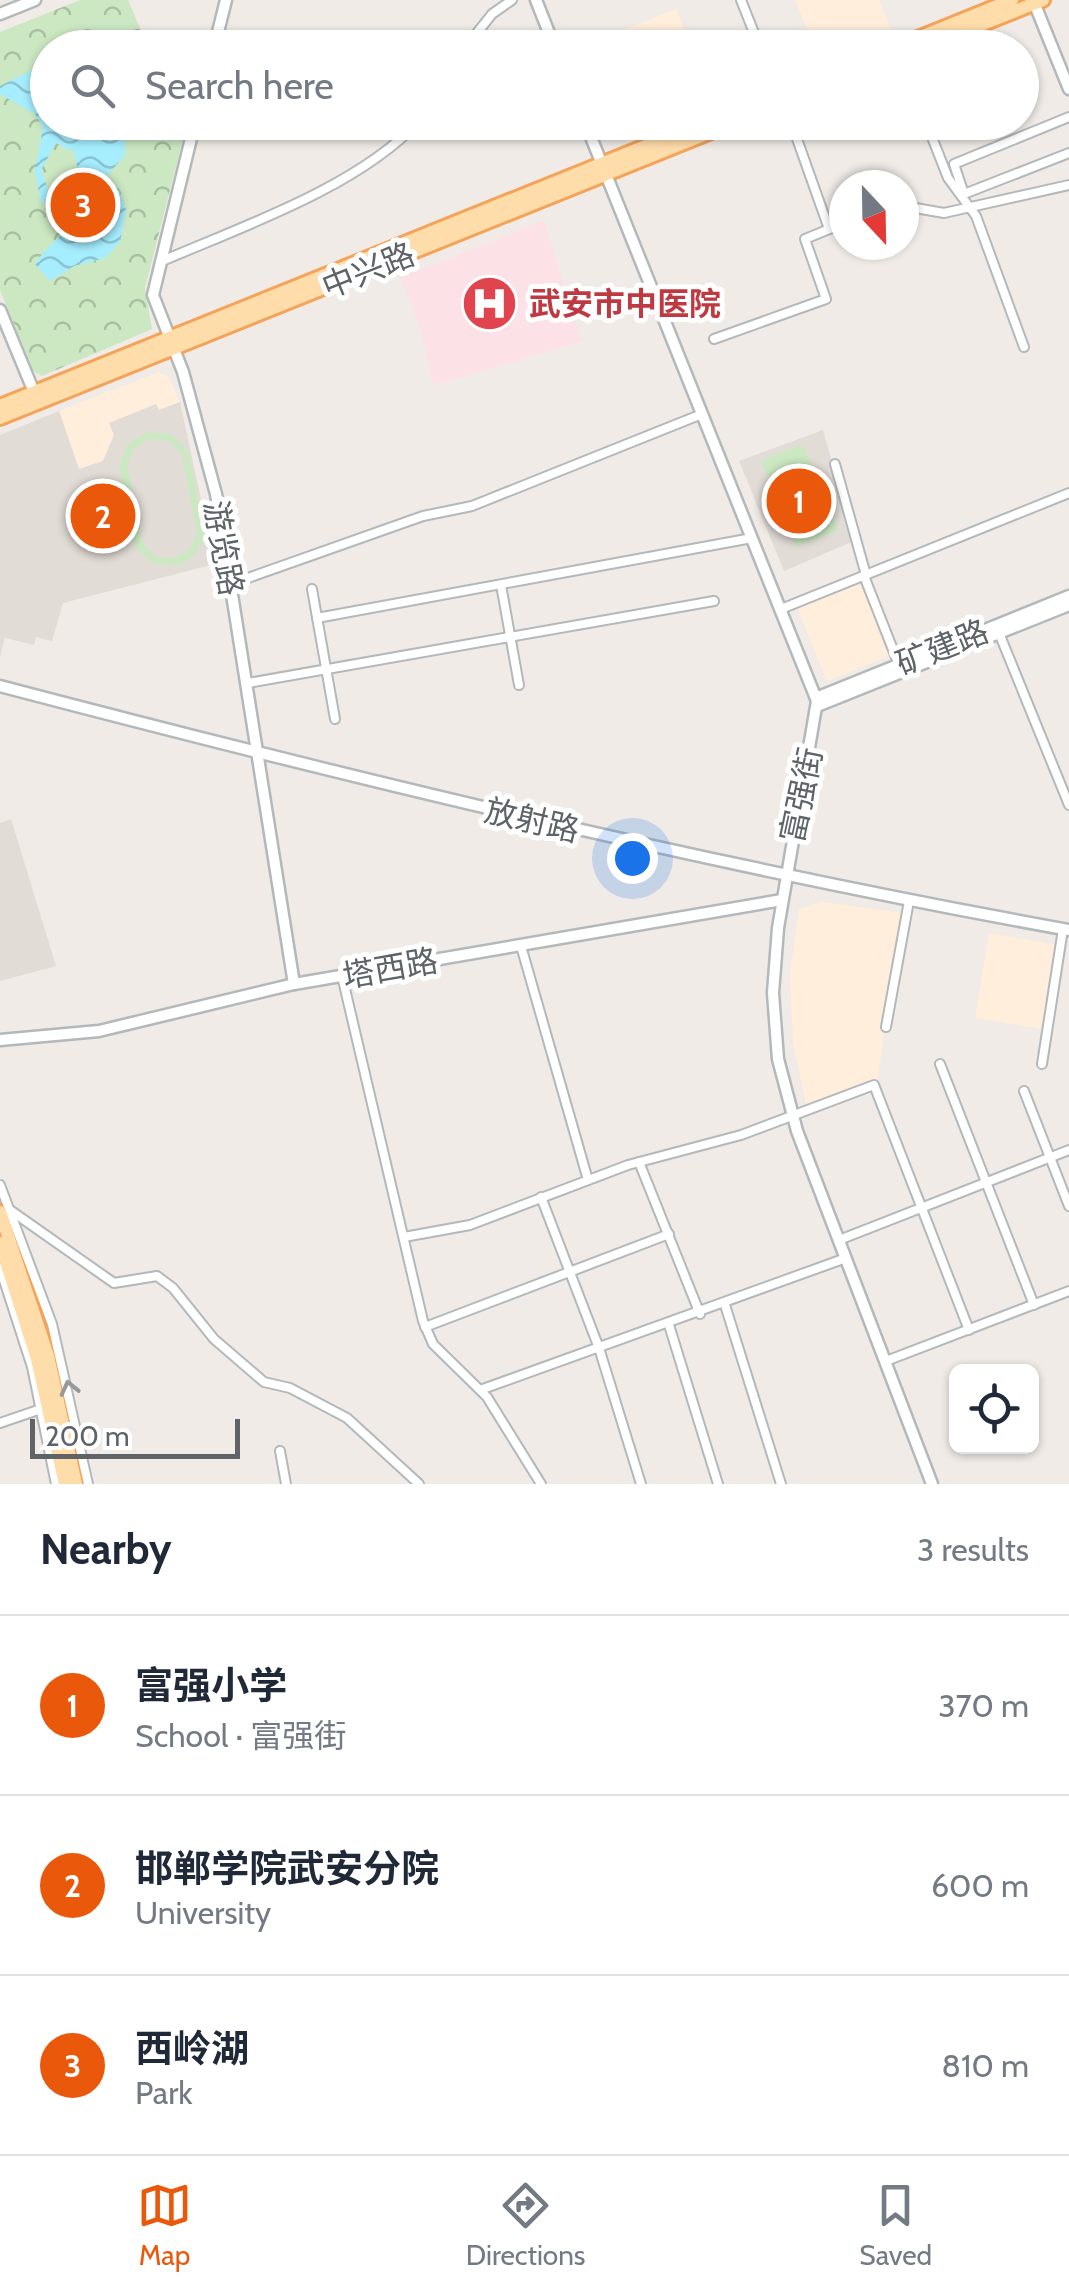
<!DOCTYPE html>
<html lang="en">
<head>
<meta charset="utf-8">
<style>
	:root { --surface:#fff; --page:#f6f6f7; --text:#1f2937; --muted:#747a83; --line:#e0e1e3; --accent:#ea580c }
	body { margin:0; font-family:Cabin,"Noto Sans SC",sans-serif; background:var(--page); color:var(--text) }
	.controls { position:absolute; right:30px; bottom:30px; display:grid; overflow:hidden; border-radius:15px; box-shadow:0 2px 8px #0004 }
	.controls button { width:90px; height:90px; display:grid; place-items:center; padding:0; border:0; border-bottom:2px solid var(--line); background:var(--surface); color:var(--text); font:50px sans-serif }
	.compass { position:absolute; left:829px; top:170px; width:90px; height:90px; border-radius:50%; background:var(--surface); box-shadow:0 2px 8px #0004; rotate:158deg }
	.scale { position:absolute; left:30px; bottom:25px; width:210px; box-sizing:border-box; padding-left:10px; border:5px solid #5d6366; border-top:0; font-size:28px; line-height:35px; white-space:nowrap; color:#5d6366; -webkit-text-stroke:8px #fff; paint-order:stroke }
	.you { position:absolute; left:632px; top:858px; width:35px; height:35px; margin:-25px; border:8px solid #fff; border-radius:50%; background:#1a73e8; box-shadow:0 0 0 15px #1a73e833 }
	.badge { display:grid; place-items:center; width:65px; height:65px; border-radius:50%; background:var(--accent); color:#fff; font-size:32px; font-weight:700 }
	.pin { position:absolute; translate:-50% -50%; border:5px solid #fff; box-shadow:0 2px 10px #0006 }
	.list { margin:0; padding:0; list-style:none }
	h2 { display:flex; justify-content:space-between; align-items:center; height:130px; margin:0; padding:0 40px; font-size:42px }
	h2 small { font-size:32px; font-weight:400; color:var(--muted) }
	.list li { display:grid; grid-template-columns:65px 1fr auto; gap:30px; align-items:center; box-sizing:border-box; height:180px; padding:0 40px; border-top:2px solid var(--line) }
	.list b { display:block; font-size:38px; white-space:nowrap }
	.list p { margin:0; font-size:32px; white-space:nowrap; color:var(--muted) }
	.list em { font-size:32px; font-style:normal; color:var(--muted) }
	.icon { flex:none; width:55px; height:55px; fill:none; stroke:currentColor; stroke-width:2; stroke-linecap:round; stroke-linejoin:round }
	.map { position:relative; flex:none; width:1069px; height:1484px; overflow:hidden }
	.search { position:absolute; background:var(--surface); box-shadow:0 2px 8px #0004; left:30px; right:30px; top:30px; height:110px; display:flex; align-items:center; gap:25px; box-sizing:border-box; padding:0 35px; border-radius:55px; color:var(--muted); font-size:38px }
	.sheet { height:670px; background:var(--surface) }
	nav { display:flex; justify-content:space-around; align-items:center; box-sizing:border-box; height:140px; border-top:2px solid var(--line); background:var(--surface); font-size:28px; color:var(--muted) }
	nav a { display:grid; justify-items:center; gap:5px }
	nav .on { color:var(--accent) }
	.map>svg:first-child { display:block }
	.commercial { fill:#ffeedc }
	.education { fill:#e2dcd6 }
	.medical { fill:#fce2e6 }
	.green { fill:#cbe8c2; fill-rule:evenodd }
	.park { fill:url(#park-crowns) }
	.water { fill:url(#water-waves); fill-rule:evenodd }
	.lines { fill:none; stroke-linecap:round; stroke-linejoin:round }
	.minor-casing { stroke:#b3b8bb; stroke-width:12 }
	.tertiary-casing { stroke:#b3b8bb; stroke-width:15 }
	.primary-casing { stroke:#f5a359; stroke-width:18 }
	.minor { stroke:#fff; stroke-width:8 }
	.tertiary { stroke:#fff; stroke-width:10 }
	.primary { stroke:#ffddab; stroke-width:12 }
	.oneway { stroke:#969a9c }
	.labels { text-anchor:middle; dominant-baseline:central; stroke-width:10; stroke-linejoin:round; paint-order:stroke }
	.street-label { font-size:32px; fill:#5d6366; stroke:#fff }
	.health-label { font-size:32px; font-weight:bold; fill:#be3a42; stroke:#fff; text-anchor:start }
</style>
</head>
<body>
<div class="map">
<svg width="1069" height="1484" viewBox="0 0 1069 1484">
	<defs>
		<pattern id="park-crowns" width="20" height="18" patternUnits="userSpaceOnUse" patternTransform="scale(2.5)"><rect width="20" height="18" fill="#cbe8c2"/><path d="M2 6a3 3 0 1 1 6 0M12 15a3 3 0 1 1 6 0" fill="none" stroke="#a8c0a1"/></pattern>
		<pattern id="water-waves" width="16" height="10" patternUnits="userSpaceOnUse" patternTransform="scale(2.5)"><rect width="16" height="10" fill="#a6eeff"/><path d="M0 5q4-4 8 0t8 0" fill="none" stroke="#8ac4d2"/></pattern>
	</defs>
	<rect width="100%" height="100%" fill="#f0ebe6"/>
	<g class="commercial">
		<polygon points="795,0 879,0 893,34 859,47 814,47"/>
		<polygon points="676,9 691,47 627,47 621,31"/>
		<polygon points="602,123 662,123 625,137 608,132"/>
		<polygon points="158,372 169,377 180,402 159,410 156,404 110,423 114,435 103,461 78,469 59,411"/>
		<polygon points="863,577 893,655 827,681 796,605"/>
		<polygon points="822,902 903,913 877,1081 807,1109 793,1043 790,973 799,909"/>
		<polygon points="989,933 1060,945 1046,1030 975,1018"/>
	</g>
	<g class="education">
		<polygon points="180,402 215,564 63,603 52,641 36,637 34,645 5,638 0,656 0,435 59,411 79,469 103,461 114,435 109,423 156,404 159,410"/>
		<polygon points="823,430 854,541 784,571 739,461"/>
		<polygon points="11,819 56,966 0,981 0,823"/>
	</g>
	<polygon class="medical" points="544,220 582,341 434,386 420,328 400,278"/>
	<g class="green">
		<path d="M147,432L172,434L189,452L205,534L195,555L179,565L154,564L135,547L119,465L128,444ZM149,439L168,441L182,454L197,533L189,550L172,559L157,557L143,544L127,465L134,449Z"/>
		<polygon points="796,446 804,447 838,530 796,547 761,461"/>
	</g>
	<polygon class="park" points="80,0 128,0 148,47 48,48 48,122 187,123 145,288 152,329 42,376 33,371 0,290 0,32"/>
	<path class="water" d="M34,69L44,77L40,93L47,97L48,122L125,123V155L105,178L118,188L126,209L120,242L105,258L74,266L50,281L35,264C47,244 70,235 70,209L63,202L41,203L35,171L43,127L35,114L0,94V86ZM56,143L74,152L79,175L73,178L76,185L68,192L50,195L41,170Z"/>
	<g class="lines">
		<defs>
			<g id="minor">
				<polyline points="741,0 760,48"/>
				<polyline points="465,48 492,14 512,0"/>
				<polyline points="1069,117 954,164 964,194 1069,153"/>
				<polyline points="791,122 829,229"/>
				<polyline points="926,122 948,178 976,216 1024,347"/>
				<polyline points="904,206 944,213 1069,185"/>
				<path d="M160,262C241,227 358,187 418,122"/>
				<polyline points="714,339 826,299 805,239 844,223"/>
				<polyline points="835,464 866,575"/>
				<polyline points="864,576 899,665"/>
				<polyline points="231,584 423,516 472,506 702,414"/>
				<polyline points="501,585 519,685"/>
				<polyline points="312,589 335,719"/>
				<polyline points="781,609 1069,493"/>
				<polyline points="317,618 752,538"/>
				<polyline points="999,633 1069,805"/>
				<polyline points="248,683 714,601"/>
				<polyline points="521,946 588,1180"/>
				<polyline points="342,976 423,1321 433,1344 487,1397 541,1484"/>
				<polyline points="886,1027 909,901"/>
				<polyline points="940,1064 1034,1305"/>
				<polyline points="1042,1064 1063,929"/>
				<polyline points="1024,1091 1069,1206"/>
				<polyline points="639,1162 700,1314"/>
				<polyline points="0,1185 52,1324 88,1484"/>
				<polyline points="541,1197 599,1348 641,1484"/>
				<polyline points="10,1210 114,1283 157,1276 173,1288 214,1339 264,1382 290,1388 347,1418 419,1484"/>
				<polyline points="404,1237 470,1225 628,1165 741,1135 874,1085 969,1330"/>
				<polyline points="839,1240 1069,1150"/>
				<polyline points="0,1268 32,1367 56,1484"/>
				<polyline points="725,1305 781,1484"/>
				<polyline points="669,1325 718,1484"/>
				<polyline points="425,1327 669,1234"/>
				<polyline points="886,1361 1069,1291"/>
				<polyline points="480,1390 846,1258"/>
				<polyline points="0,1423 41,1409"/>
				<polyline points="280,1451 286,1484"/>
			</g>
			<g id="tertiary">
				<polyline points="536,0 555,48"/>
				<polyline points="1033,0 1069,89"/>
				<polyline points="0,14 35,0"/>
				<polyline points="214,48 226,0"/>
				<polyline points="195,122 153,295 183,372 216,494 294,984"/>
				<polyline points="585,122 817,701 778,928 773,993 778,1059 797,1131 932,1484"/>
				<polyline points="0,310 34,392"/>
				<path d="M0,686C354,779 709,865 1069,930"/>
				<polyline points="816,698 1069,596"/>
				<polyline points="817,706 1069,605"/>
				<polyline points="0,1040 99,1031 294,984 782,900"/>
			</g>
			<g id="primary">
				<polyline points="893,48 1012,0"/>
				<polyline points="923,48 1043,0"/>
				<polyline points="0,406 705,122"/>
				<polyline points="0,418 736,122"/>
				<polyline points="0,1212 48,1356 76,1484"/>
				<polyline points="0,1243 37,1359 65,1484"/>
			</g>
		</defs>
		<use href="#minor" class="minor-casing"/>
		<use href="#tertiary" class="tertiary-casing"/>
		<use href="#primary" class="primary-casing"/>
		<use href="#minor" class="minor"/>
		<use href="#tertiary" class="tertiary"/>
		<use href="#primary" class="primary"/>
	</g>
	<defs><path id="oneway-chevron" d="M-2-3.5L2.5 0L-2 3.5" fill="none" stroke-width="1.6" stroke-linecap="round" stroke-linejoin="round" transform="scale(2.5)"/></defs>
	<use class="oneway" href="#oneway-chevron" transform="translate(69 1388) rotate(-103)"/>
	<defs>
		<symbol id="hospital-disc" viewBox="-11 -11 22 22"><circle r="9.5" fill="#e0444e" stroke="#fff"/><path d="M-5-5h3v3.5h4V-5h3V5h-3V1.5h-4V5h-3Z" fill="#fff"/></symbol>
	</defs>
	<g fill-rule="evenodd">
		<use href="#hospital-disc" x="458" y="272" width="63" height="63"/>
	</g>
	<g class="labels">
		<g class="street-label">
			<text transform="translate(368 270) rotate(-22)">中兴路</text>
			<text transform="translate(224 548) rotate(80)">游览路</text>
			<text transform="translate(942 647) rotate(-22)">矿建路</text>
			<text transform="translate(801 795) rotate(-78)">富强街</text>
			<text transform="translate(532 820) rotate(13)">放射路</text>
			<text transform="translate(390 968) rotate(-10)">塔西路</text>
		</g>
		<g class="health-label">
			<text x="529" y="303">武安市中医院</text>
		</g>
	</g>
</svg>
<div class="controls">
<button><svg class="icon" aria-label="locate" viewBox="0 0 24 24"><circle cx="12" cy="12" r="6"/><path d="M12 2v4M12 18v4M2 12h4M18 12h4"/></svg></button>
</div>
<svg class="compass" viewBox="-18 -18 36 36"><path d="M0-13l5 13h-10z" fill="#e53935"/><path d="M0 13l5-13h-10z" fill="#747a83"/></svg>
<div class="scale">200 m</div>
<div class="you"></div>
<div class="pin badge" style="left:799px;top:501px">1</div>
<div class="pin badge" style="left:103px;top:516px">2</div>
<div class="pin badge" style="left:83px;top:205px">3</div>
<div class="search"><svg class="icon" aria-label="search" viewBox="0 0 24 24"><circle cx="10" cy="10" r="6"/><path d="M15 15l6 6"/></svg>Search here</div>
</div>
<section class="sheet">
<h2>Nearby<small>3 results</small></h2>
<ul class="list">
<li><span class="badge">1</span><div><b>富强小学</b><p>School · 富强街</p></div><em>370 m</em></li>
<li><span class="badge">2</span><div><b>邯郸学院武安分院</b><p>University</p></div><em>600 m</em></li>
<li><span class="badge">3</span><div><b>西岭湖</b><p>Park</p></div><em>810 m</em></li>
</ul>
</section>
<nav>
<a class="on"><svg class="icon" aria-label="map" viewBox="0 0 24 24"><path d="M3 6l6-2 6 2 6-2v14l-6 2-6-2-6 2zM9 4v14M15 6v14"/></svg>Map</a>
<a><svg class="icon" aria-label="directions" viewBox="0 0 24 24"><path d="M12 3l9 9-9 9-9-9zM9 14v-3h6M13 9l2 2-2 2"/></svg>Directions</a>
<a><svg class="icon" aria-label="saved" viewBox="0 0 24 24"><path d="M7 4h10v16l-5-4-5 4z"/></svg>Saved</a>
</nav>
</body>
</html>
